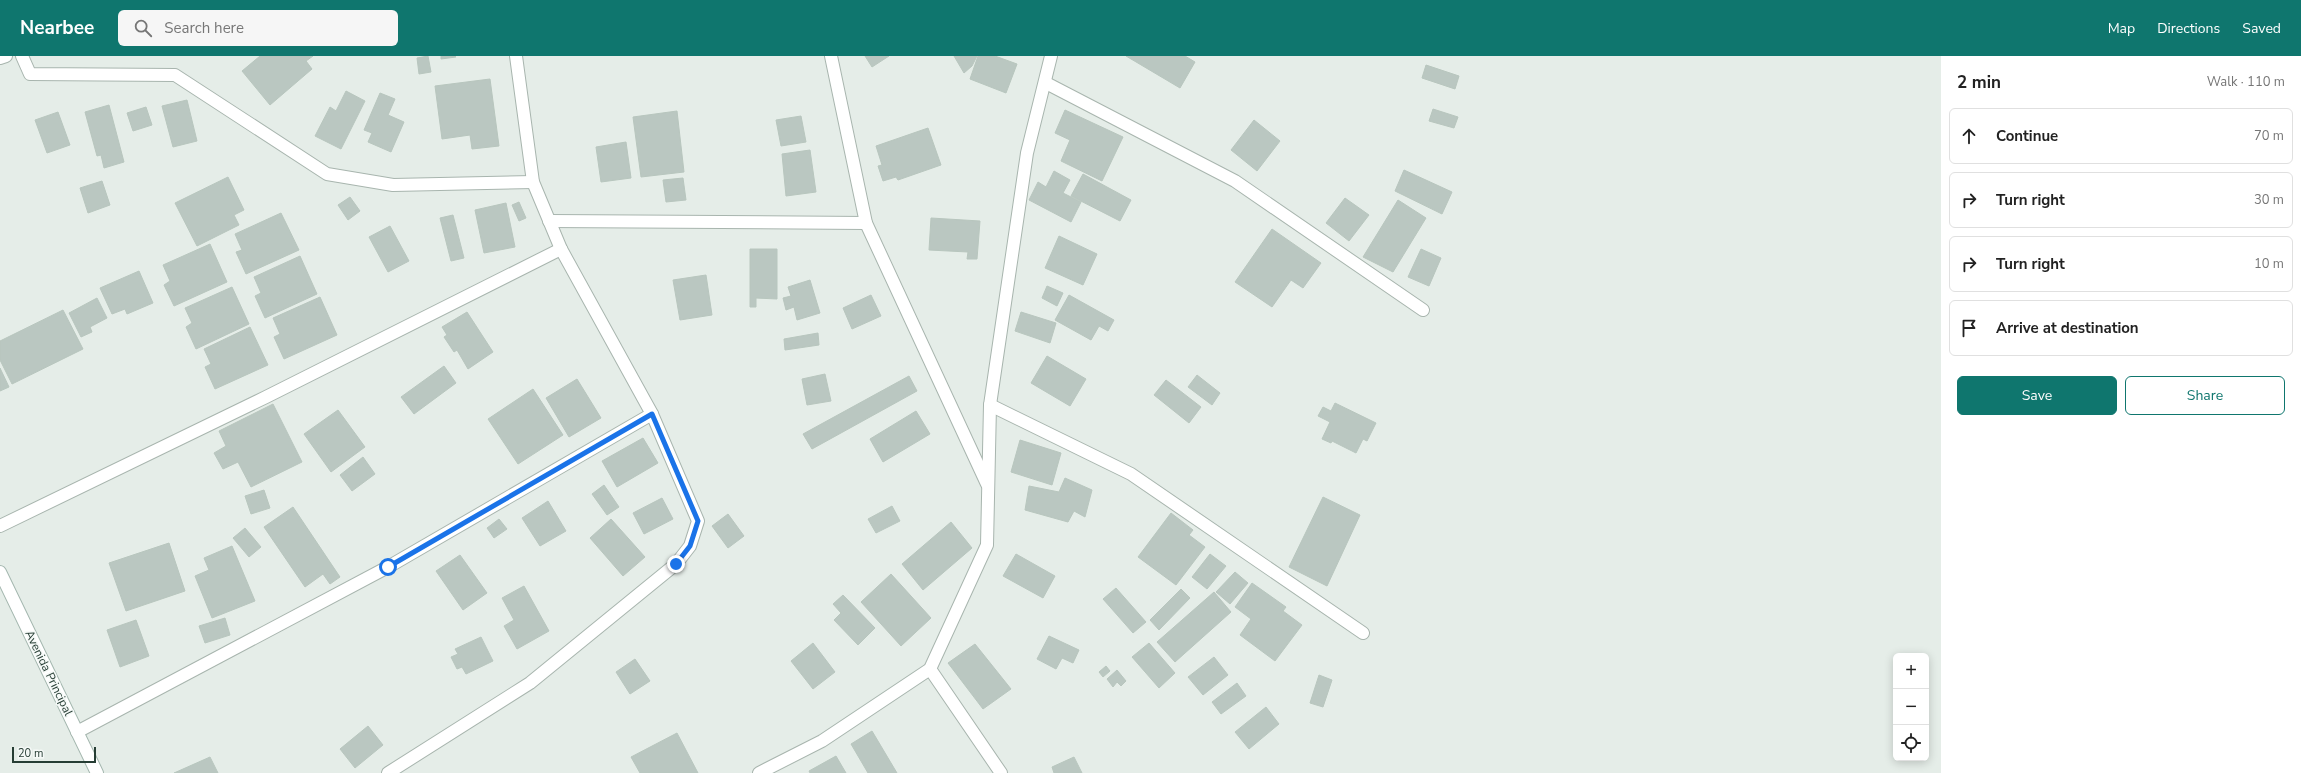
<!DOCTYPE html>
<html lang="en">
<head>
<meta charset="utf-8">
<style>
	:root { --surface:#fff; --page:#f6f6f6; --text:#222; --muted:#767676; --line:#e0e0e0; --accent:#0f766e }
	body { margin:0; font-family:"Nunito Sans",sans-serif; background:var(--page); color:var(--text) }
	.controls { position:absolute; right:12px; bottom:12px; display:grid; overflow:hidden; border-radius:6px; box-shadow:0 2px 10px #0003 }
	.controls button { width:36px; height:36px; display:grid; place-items:center; padding:0; border:0; border-bottom:1px solid var(--line); background:var(--surface); color:var(--text); font:20px sans-serif }
	.scale { position:absolute; left:12px; bottom:10px; width:84px; box-sizing:border-box; padding-left:4px; border:2px solid #263d34; border-top:0; font-size:11px; line-height:14px; white-space:nowrap; color:#263d34; -webkit-text-stroke:3px #f5f9f7; paint-order:stroke }
	.stop { position:absolute; width:12px; height:12px; margin:-9px; border:3px solid #1a73e8; border-radius:50%; background:#fff }
	.stop.end { background:#1a73e8; border-color:#fff; box-shadow:0 1px 4px #0008 }
	.list { margin:0; padding:0; list-style:none }
	h2 { display:flex; justify-content:space-between; align-items:center; height:52px; margin:0; padding:0 16px; font-size:17px }
	h2 small { font-size:13px; font-weight:400; color:var(--muted) }
	.list li { display:grid; grid-template-columns:26px 1fr auto; gap:12px; align-items:center; box-sizing:border-box; height:56px; margin:0 8px 8px; padding:0 8px; border:1px solid var(--line); border-radius:6px }
	.list b { display:block; font-size:15px; white-space:nowrap }
	.list em { font-size:13px; font-style:normal; color:var(--muted) }
	.actions { display:flex; gap:8px; padding:12px 16px }
	.actions a { flex:1; padding:9px 0; border:1px solid var(--accent); border-radius:6px; text-align:center; font-size:14px; color:var(--accent) }
	.actions .main { background:var(--accent); color:#fff }
	.icon { flex:none; width:22px; height:22px; fill:none; stroke:currentColor; stroke-width:2; stroke-linecap:round; stroke-linejoin:round }
	.map { position:relative; flex:none; width:1941px; height:717px; overflow:hidden }
	header { display:flex; align-items:center; gap:24px; box-sizing:border-box; height:56px; padding:0 20px; background:var(--accent); color:#fff }
	header strong { font-size:19px }
	nav { display:flex; gap:22px; margin-inline-start:auto; font-size:14px }
	.search { width:280px; height:36px; background:var(--page); display:flex; align-items:center; gap:10px; box-sizing:border-box; padding:0 14px; border-radius:6px; color:var(--muted); font-size:15px }
	main { display:flex }
	aside { flex:1; background:var(--surface) }
	.map>svg:first-child { display:block }
	.building { fill:#bac7c1; stroke:#b8c6be }
	.lines { fill:none; stroke-linecap:round; stroke-linejoin:round }
	.street-casing { stroke:#a8b5ae; stroke-width:14 }
	.secondary-casing { stroke:#a4b7af; stroke-width:14 }
	.street { stroke:#fff; stroke-width:12 }
	.secondary { stroke:#fff; stroke-width:12 }
	.route { stroke:#1a73e8; stroke-width:5 }
	.labels { text-anchor:middle; dominant-baseline:central; stroke-width:3; stroke-linejoin:round; paint-order:stroke }
	.street-label { font-size:12px; fill:#263d34; stroke:#f5f9f7 }
</style>
</head>
<body>
<header>
<strong>Nearbee</strong>
<div class="search"><svg class="icon" aria-label="search" viewBox="0 0 24 24"><circle cx="10" cy="10" r="6"/><path d="M15 15l6 6"/></svg>Search here</div>
<nav><a>Map</a><a>Directions</a><a>Saved</a></nav>
</header>
<main>
<div class="map">
<svg width="1941" height="717" viewBox="0 0 1941 717">
	<rect width="100%" height="100%" fill="#e5ede8"/>
	<g class="building">
		<polygon points="260,0 313,0 306,5 312,13 270,49 242,15"/>
		<polygon points="428,0 431,16 419,18 417,2"/>
		<polygon points="441,0 455,0 456,1 441,3"/>
		<polygon points="865,0 889,0 872,11"/>
		<polygon points="954,0 977,0 972,10 964,17"/>
		<polygon points="978,0 995,0 1017,8 1006,37 970,23"/>
		<polygon points="1126,0 1185,0 1195,6 1180,32"/>
		<polygon points="1426,9 1459,20 1455,33 1422,22"/>
		<polygon points="490,23 499,90 472,93 470,79 442,83 435,30"/>
		<polygon points="346,35 365,45 341,93 315,80 330,51 336,55"/>
		<polygon points="380,37 395,43 388,59 404,66 391,96 368,86 372,77 364,74"/>
		<polygon points="187,44 197,85 173,91 162,50"/>
		<polygon points="109,49 124,106 104,112 101,99 97,100 85,56"/>
		<polygon points="146,51 152,69 133,75 127,57"/>
		<polygon points="1433,53 1458,61 1454,72 1429,65"/>
		<polygon points="1065,54 1123,81 1102,125 1061,105 1070,84 1055,77"/>
		<polygon points="677,55 684,116 641,121 633,61"/>
		<polygon points="58,56 70,89 47,97 35,64"/>
		<polygon points="801,60 806,86 781,90 776,64"/>
		<polygon points="1254,64 1280,85 1257,115 1231,94"/>
		<polygon points="928,72 941,109 898,124 896,121 883,125 878,110 882,109 876,90"/>
		<polygon points="626,86 631,122 601,126 596,91"/>
		<polygon points="810,94 816,136 786,140 782,98"/>
		<polygon points="1404,114 1452,136 1442,158 1395,135"/>
		<polygon points="1054,115 1070,124 1063,137 1081,146 1071,166 1029,144 1038,126 1046,131"/>
		<polygon points="1083,118 1131,144 1120,165 1071,140"/>
		<polygon points="228,121 244,154 234,159 239,169 197,190 175,147"/>
		<polygon points="683,122 686,144 666,146 663,124"/>
		<polygon points="102,125 110,149 88,157 80,132"/>
		<polygon points="350,141 360,155 348,164 338,149"/>
		<polygon points="1345,142 1369,159 1349,185 1326,167"/>
		<polygon points="1398,144 1426,162 1393,216 1363,201"/>
		<polygon points="519,146 526,162 519,165 512,149"/>
		<polygon points="506,147 515,191 484,197 475,154"/>
		<polygon points="281,157 299,194 246,218 236,196 242,194 235,178"/>
		<polygon points="453,159 464,202 451,205 440,162"/>
		<polygon points="931,162 980,165 977,203 967,203 968,196 929,194"/>
		<polygon points="390,170 409,205 388,216 369,181"/>
		<polygon points="1272,173 1321,207 1303,232 1291,224 1272,251 1235,226"/>
		<polygon points="1059,180 1097,198 1083,229 1045,212"/>
		<polygon points="210,188 227,226 174,250 164,229 170,225 163,209"/>
		<polygon points="750,193 777,193 777,243 756,242 756,251 750,251"/>
		<polygon points="1421,193 1441,202 1429,230 1408,221"/>
		<polygon points="300,200 317,238 265,262 255,240 261,237 254,221"/>
		<polygon points="139,215 153,247 127,258 125,253 112,258 100,232"/>
		<polygon points="706,219 712,259 680,264 673,224"/>
		<polygon points="810,224 820,257 797,264 794,251 786,254 783,242 791,240 788,231"/>
		<polygon points="1047,230 1063,237 1057,250 1042,242"/>
		<polygon points="232,231 249,268 196,293 186,271 192,267 185,252"/>
		<polygon points="871,239 881,260 852,273 843,252"/>
		<polygon points="1069,239 1114,264 1108,275 1099,270 1091,284 1055,264"/>
		<polygon points="320,241 337,279 284,303 274,281 280,278 273,262"/>
		<polygon points="97,242 107,262 90,271 92,276 81,281 69,257"/>
		<polygon points="63,254 83,293 12,328 0,304 0,285"/>
		<polygon points="467,256 493,296 468,313 457,294 454,296 444,281 447,279 442,271"/>
		<polygon points="1021,256 1056,267 1050,287 1015,275"/>
		<polygon points="250,271 268,309 215,333 205,311 211,308 204,293"/>
		<polygon points="818,277 819,289 785,294 784,283"/>
		<polygon points="1047,300 1086,323 1070,350 1031,327"/>
		<polygon points="444,310 456,327 414,358 401,341"/>
		<polygon points="0,312 9,331 0,335"/>
		<polygon points="825,318 831,345 807,349 802,323"/>
		<polygon points="1197,319 1220,337 1212,349 1188,331"/>
		<polygon points="909,320 917,335 812,393 803,378"/>
		<polygon points="577,323 601,362 569,381 546,342"/>
		<polygon points="1166,324 1201,351 1189,367 1154,339"/>
		<polygon points="533,333 563,379 518,408 488,363"/>
		<polygon points="1335,347 1376,367 1367,385 1363,383 1356,397 1332,385 1331,387 1322,383 1330,366 1318,360 1323,351 1331,355"/>
		<polygon points="273,348 302,406 251,431 238,406 223,413 214,397 226,390 219,375"/>
		<polygon points="338,354 365,391 331,416 304,378"/>
		<polygon points="916,355 930,378 883,406 870,383"/>
		<polygon points="643,382 658,407 617,431 602,405"/>
		<polygon points="1020,384 1061,397 1052,429 1011,416"/>
		<polygon points="363,401 375,418 352,435 340,419"/>
		<polygon points="1065,422 1092,434 1085,461 1074,455 1068,466 1025,454 1029,430 1059,436"/>
		<polygon points="604,429 619,451 607,459 592,438"/>
		<polygon points="264,434 270,452 251,458 245,440"/>
		<polygon points="1323,441 1360,459 1327,530 1289,511"/>
		<polygon points="662,442 673,463 644,478 633,457"/>
		<polygon points="548,445 566,475 540,490 522,462"/>
		<polygon points="892,450 900,465 876,477 868,463"/>
		<polygon points="293,451 340,521 330,528 323,518 305,531 264,471"/>
		<polygon points="1171,457 1193,474 1189,479 1205,491 1176,529 1138,501"/>
		<polygon points="728,458 744,480 728,492 712,470"/>
		<polygon points="499,463 507,473 494,482 487,472"/>
		<polygon points="611,463 645,501 623,520 590,482"/>
		<polygon points="951,466 972,492 923,534 902,508"/>
		<polygon points="245,472 261,491 249,501 233,482"/>
		<polygon points="169,487 185,535 126,555 109,507"/>
		<polygon points="232,490 255,545 212,562 195,520 209,514 204,502"/>
		<polygon points="1016,498 1055,520 1043,542 1003,520"/>
		<polygon points="1210,498 1226,510 1207,533 1192,521"/>
		<polygon points="460,499 487,537 463,554 436,515"/>
		<polygon points="1235,516 1248,527 1230,548 1216,536"/>
		<polygon points="891,518 931,562 901,590 861,546"/>
		<polygon points="1252,527 1286,551 1283,555 1302,569 1275,605 1240,579 1251,563 1235,551"/>
		<polygon points="524,530 549,575 517,593 504,570 514,564 502,542"/>
		<polygon points="1116,532 1146,566 1133,577 1103,543"/>
		<polygon points="1181,533 1190,542 1159,574 1150,564"/>
		<polygon points="1214,536 1231,556 1175,606 1157,586"/>
		<polygon points="843,539 875,572 858,589 834,564 841,557 833,548"/>
		<polygon points="225,562 230,579 205,587 199,570"/>
		<polygon points="136,564 149,600 120,611 107,574"/>
		<polygon points="1049,580 1079,594 1073,607 1062,602 1056,613 1037,603"/>
		<polygon points="481,581 493,605 466,618 462,611 457,613 451,601 458,598 455,593"/>
		<polygon points="813,587 835,616 813,633 791,605"/>
		<polygon points="1149,587 1175,617 1159,632 1132,601"/>
		<polygon points="975,588 1011,633 983,653 948,607"/>
		<polygon points="1214,601 1228,619 1203,639 1188,621"/>
		<polygon points="635,603 650,625 630,638 616,616"/>
		<polygon points="1106,610 1110,615 1103,621 1099,616"/>
		<polygon points="1117,614 1126,625 1121,630 1117,626 1113,631 1107,623"/>
		<polygon points="1319,619 1332,624 1323,651 1310,647"/>
		<polygon points="1237,627 1246,640 1221,658 1212,646"/>
		<polygon points="1266,651 1279,668 1249,693 1235,676"/>
		<polygon points="368,670 383,689 355,712 340,693"/>
		<polygon points="872,675 897,717 868,717 851,688"/>
		<polygon points="677,677 698,717 640,717 631,701"/>
		<polygon points="836,700 846,717 810,717 809,715"/>
		<polygon points="210,701 218,717 174,717"/>
		<polygon points="1074,701 1082,717 1054,717 1052,711"/>
	</g>
	<g class="lines">
		<defs>
			<g id="street">
				<polyline points="22,0 30,18 175,19 327,118 393,129 533,126"/>
				<polyline points="831,0 866,167 987,428"/>
				<polyline points="0,2 6,0"/>
				<polyline points="1046,27 1235,125 1423,254"/>
				<polyline points="549,165 866,167"/>
				<polyline points="990,349 1131,418 1363,577"/>
				<polyline points="0,470 266,341 561,193"/>
				<polyline points="930,613 1001,717"/>
				<polyline points="77,676 388,511 652,358"/>
				<polyline points="388,717 530,627 676,508 690,490 698,465 652,358 561,193 533,126 516,0"/>
				<polyline points="759,717 822,685 930,613 987,489 990,349 1027,97 1051,0"/>
			</g>
			<polyline id="secondary" points="0,516 97,717"/>
		</defs>
		<use href="#street" class="street-casing"/>
		<use href="#secondary" class="secondary-casing"/>
		<use href="#street" class="street"/>
		<use href="#secondary" class="secondary"/>
	</g>
	<g class="lines">
		<polyline class="route" points="388,511 652,358 698,465 690,490 676,508"/>
	</g>
	<g class="labels">
		<g class="street-label">
			<text transform="translate(49 617) rotate(64)">Avenida Principal</text>
		</g>
	</g>
</svg>
<div class="controls">
<button>+</button>
<button>−</button>
<button><svg class="icon" aria-label="locate" viewBox="0 0 24 24"><circle cx="12" cy="12" r="6"/><path d="M12 2v4M12 18v4M2 12h4M18 12h4"/></svg></button>
</div>
<div class="scale">20 m</div>
<div class="stop" style="left:388px;top:511px"></div>
<div class="stop end" style="left:676px;top:508px"></div>
</div>
<aside>
<h2>2 min<small>Walk · 110 m</small></h2>
<ul class="list">
<li><svg class="icon" aria-label="ahead" viewBox="0 0 24 24"><path d="M12 20V5M6 11l6-6 6 6"/></svg><div><b>Continue</b></div><em>70 m</em></li>
<li><svg class="icon" aria-label="right" viewBox="0 0 24 24"><path d="M7 20v-9h11M14 6l5 5-5 5"/></svg><div><b>Turn right</b></div><em>30 m</em></li>
<li><svg class="icon" aria-label="right" viewBox="0 0 24 24"><path d="M7 20v-9h11M14 6l5 5-5 5"/></svg><div><b>Turn right</b></div><em>10 m</em></li>
<li><svg class="icon" aria-label="arrive" viewBox="0 0 24 24"><path d="M6 21V4h12l-3 4 3 4H6"/></svg><div><b>Arrive at destination</b></div></li>
</ul>
<div class="actions"><a class="main">Save</a><a>Share</a></div>
</aside>
</main>
</body>
</html>
